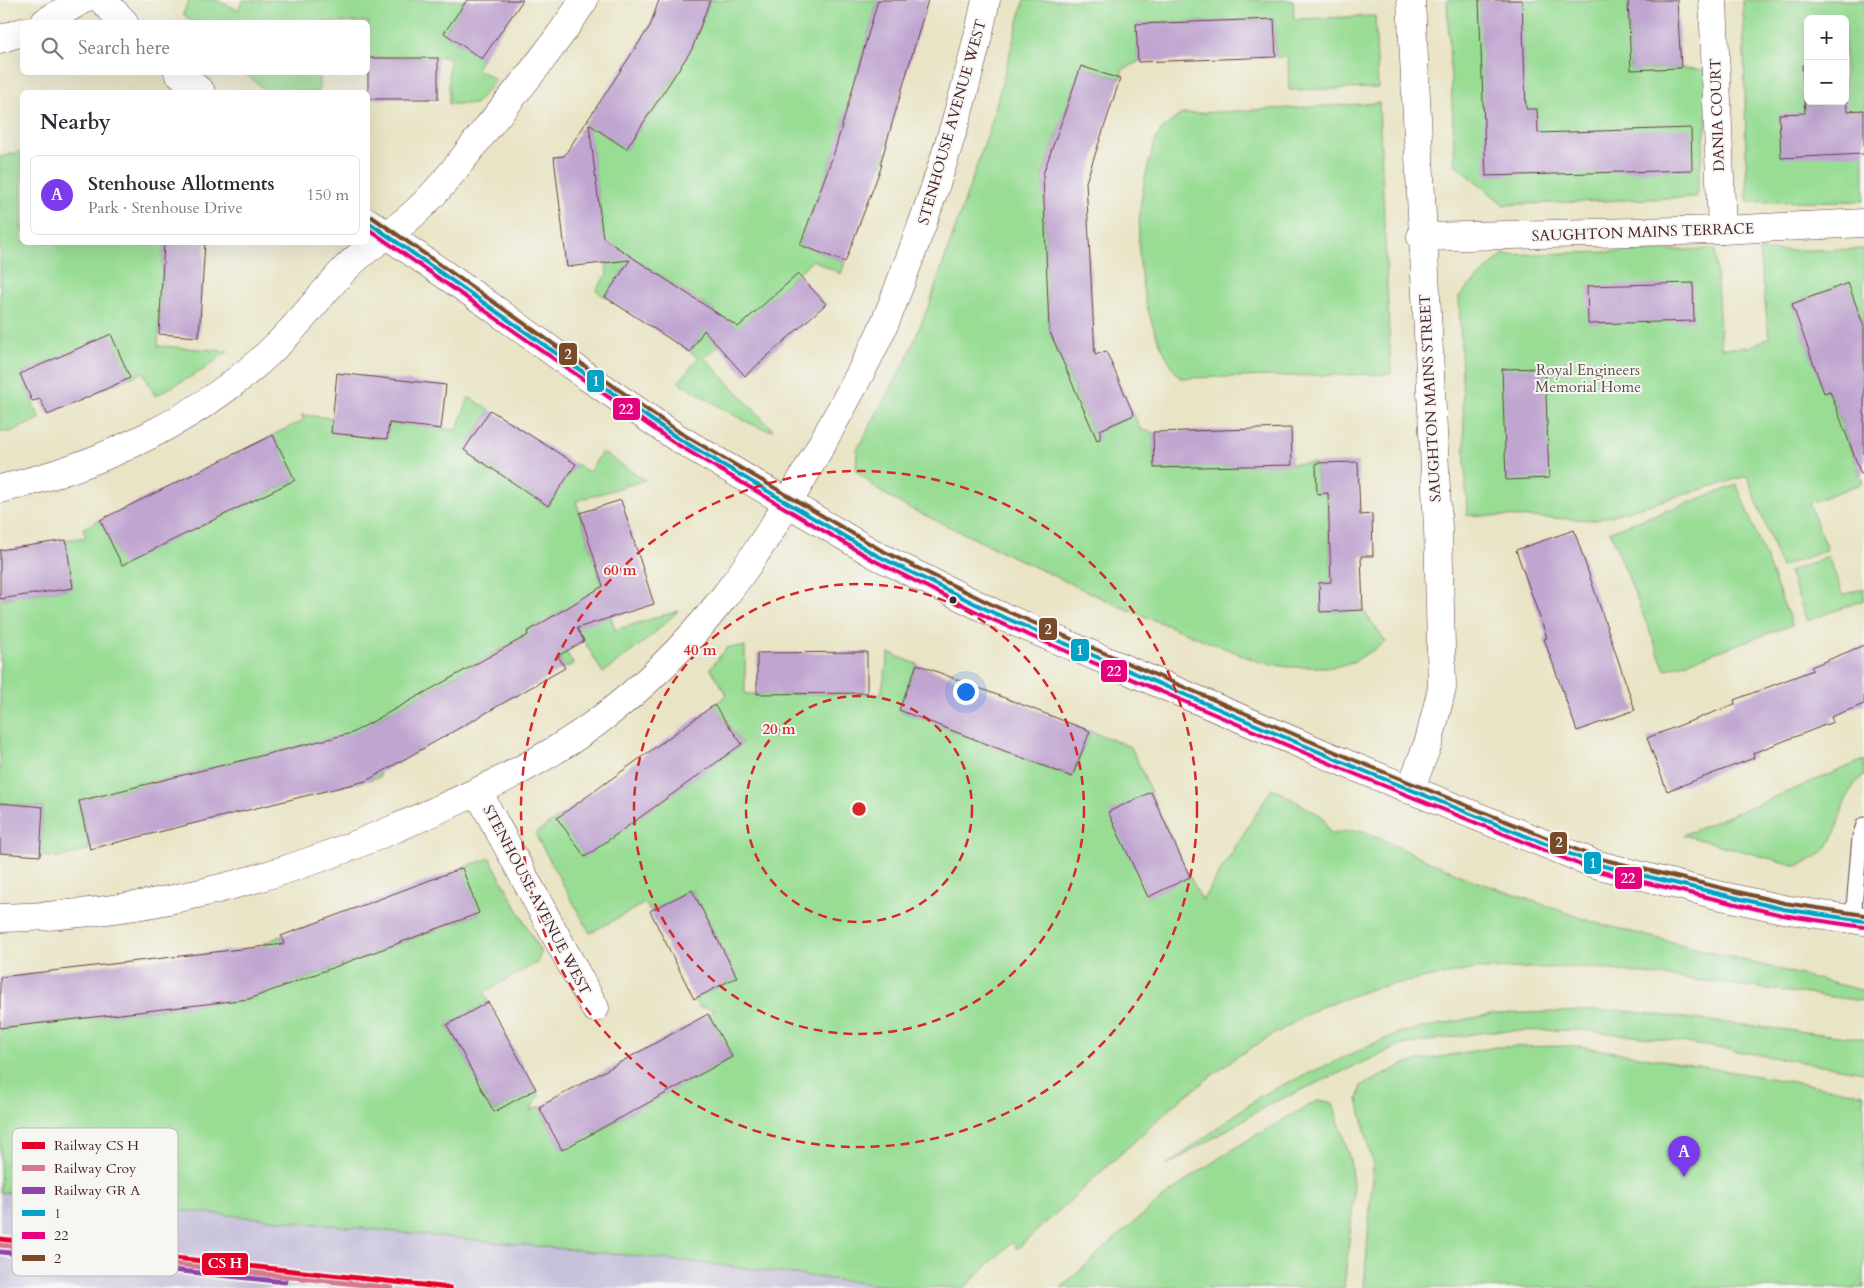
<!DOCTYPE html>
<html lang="en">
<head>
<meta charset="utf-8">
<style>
	:root { --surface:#fff; --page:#f7f7f7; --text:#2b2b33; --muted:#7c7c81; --line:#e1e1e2; --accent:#7c3aed }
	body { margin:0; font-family:Cardo,serif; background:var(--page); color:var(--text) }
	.controls { position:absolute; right:15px; top:15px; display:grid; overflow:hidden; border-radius:8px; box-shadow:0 5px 20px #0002 }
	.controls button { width:45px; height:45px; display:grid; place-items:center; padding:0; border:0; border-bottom:1px solid var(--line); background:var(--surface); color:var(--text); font:25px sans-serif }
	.you { position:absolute; left:965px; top:691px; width:18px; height:18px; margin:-12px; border:4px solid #fff; border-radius:50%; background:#1a73e8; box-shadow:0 0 0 8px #1a73e833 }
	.badge { display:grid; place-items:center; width:32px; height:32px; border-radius:50%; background:var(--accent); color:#fff; font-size:16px; font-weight:700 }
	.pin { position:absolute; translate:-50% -41px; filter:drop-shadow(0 1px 2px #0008) }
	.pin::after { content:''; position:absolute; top:26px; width:18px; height:15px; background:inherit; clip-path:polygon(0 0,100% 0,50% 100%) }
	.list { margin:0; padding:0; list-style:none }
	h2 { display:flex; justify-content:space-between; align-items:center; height:65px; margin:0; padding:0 20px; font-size:21px }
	h2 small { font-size:16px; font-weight:400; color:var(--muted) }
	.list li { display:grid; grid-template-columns:32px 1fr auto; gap:15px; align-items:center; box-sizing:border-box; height:80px; margin:0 10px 10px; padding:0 10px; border:1px solid var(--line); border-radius:8px }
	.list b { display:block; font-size:19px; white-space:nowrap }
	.list p { margin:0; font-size:16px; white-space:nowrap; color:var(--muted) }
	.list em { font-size:16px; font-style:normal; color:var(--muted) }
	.icon { flex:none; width:28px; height:28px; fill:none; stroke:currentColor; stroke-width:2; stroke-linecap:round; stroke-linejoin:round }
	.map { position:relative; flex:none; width:1864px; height:1288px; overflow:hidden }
	.search { position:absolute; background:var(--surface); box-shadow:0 5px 20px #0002; left:20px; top:20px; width:350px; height:55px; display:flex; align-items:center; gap:12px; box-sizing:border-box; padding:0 18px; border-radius:8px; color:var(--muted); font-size:19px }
	.panel { position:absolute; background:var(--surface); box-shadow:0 5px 20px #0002; left:20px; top:90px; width:350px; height:155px; border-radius:8px }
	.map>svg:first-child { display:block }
	.industrial { fill:#c6c0da }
	.green { fill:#99dd95; stroke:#727e60; fill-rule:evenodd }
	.building { fill:#c0a5d0 }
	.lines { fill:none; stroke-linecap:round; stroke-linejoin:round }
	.lane-casing { stroke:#623d42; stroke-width:17 }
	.street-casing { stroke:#623d42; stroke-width:29 }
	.secondary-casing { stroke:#623d42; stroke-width:29 }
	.lane { stroke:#fff; stroke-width:15 }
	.street { stroke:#fff; stroke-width:28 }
	.secondary { stroke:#fff; stroke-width:28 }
	.bus-1-casing { stroke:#f6f6f2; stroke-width:8 }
	.bus-2-casing { stroke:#f6f6f2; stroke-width:8 }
	.bus-3-casing { stroke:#f6f6f2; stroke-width:8 }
	.bus-1 { stroke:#04a2c6; stroke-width:4 }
	.bus-2 { stroke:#e5007d; stroke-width:4 }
	.bus-3 { stroke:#7a4b2a; stroke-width:4 }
	.rail-1-casing { stroke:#f6f6f2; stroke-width:9 }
	.rail-2-casing { stroke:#f6f6f2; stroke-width:9 }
	.rail-3-casing { stroke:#f6f6f2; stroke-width:9 }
	.rail-1 { stroke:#e4002b; stroke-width:5 }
	.rail-2 { stroke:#d27a8f; stroke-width:5 }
	.rail-3 { stroke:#8e44ad; stroke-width:5 }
	.ring { fill:none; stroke:#d62828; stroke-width:2.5; stroke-dasharray:9 6 }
	.bus-dot { fill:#4a1f2b; stroke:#f6f6f2; stroke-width:2 }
	.labels { text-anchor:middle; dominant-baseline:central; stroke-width:4; stroke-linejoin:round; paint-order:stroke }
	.street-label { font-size:15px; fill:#4a1f2b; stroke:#f6f6f2 }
	.park-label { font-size:15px; fill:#5e4e46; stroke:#f6f6f2 }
	.key { fill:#f6f6f2; stroke:#c2b6b6; stroke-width:1 }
	.key-label { font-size:14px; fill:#4a1f2b }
	.centre { fill:#d62828; stroke:#f6f6f2; stroke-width:2.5 }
	.ring-label { font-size:15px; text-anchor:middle; font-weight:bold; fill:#d62828; stroke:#f6f6f2; stroke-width:4; stroke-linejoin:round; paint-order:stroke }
	.line-badge { stroke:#f6f6f2; stroke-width:2 }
	.badge-label { font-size:14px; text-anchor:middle; font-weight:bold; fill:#fff }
</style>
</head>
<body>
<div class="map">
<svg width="1864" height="1288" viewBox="0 0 1864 1288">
	<rect width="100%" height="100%" fill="#f6f6f2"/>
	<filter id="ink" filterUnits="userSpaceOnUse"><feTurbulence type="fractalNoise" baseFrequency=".02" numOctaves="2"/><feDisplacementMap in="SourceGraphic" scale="10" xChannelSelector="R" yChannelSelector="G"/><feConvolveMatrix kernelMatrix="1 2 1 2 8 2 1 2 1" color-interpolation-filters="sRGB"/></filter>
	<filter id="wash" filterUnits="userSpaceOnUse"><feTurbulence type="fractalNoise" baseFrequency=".0096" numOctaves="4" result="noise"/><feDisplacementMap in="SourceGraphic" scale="20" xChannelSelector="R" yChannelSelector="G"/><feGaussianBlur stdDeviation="1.12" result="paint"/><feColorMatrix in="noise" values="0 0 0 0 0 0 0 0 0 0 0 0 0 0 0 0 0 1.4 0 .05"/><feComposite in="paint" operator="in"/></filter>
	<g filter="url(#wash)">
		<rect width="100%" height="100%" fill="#e9e4c5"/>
		<polygon class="industrial" points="0,1192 693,1262 904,1288 0,1288"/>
		<g class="green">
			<polygon points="189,0 216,0 238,10 243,0 467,0 444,33 482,59 476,68 496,80 475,104 449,104 449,57 368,58 368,22 192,22 183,14"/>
			<path d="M710,0H878L842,126L888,139L884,151L887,152L882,165L836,148L800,244L845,262L841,274L813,260L705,358L773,430C753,431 699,393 679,382L698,358L690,352L716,312L632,257L605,297L596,290L607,274L606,262L591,141L579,132L586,122L626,149L680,68L640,42L651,23L696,38Z"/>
			<polygon points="1024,0 1293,0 1294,19 1375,16 1378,88 1289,90 1288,57 1276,57 1274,19 1137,24 1138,62 1122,70 1121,79 1081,66 1043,174 1046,253 1049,330 1093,433 1134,415 1141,430 1153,432 1154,468 1316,463 1317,494 1328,493 1331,582 1320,583 1321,612 1363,610 1386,642 1355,661 1334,667 1287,667 1257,661 1116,605 905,506 878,490 856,471 857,449 906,361 930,302 991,124"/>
			<polygon points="1447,0 1628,0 1631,70 1681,68 1708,70 1709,105 1696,197 1504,205 1455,164"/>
			<path d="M1743,0H1864V201L1747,202ZM1808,19H1845V101H1808Z"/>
			<polygon points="244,73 319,73 319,92 268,92"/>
			<path d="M1379,103L1391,374L1180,378C1137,319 1130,235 1148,166C1151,156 1154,140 1161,131C1167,124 1174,119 1182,114Z"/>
			<polygon points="22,151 22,242 164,243 158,346 228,351 203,370 155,396 143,372 130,378 111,335 20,374 40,419 10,432 0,432 0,157"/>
			<polygon points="1715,249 1721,348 1750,347 1769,337 1759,251 1864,249 1864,327 1848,283 1792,304 1824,392 1830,391 1863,483 1809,503 1827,550 1781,567 1747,476 1596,520 1467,515 1459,296 1502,255"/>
			<polygon points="469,397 490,410 464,451 548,506 576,464 589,472 602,452 645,480 576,501 615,630 678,611 648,639 603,673 565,609 548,619 573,664 565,668 542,627 373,721 380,777 356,783 344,735 79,801 90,849 58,858 40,856 43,807 0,803 0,599 73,588 66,540 86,537 83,528 100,520 123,564 295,480 273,435 304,420 301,415 333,418 332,433 387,439 389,423 457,430"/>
			<polygon points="1737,485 1792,625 1665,670 1610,531"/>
			<polygon points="1828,556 1843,595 1864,588 1864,600 1807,621 1789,572"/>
			<polygon points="728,647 745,647 745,694 881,694 889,653 917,664 899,710 1072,777 1090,731 1131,747 1151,792 1148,896 1190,877 1202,901 1272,788 1322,816 1330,833 1361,830 1467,878 1593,922 1864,991 1864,1001 1588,967 1475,969 1374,988 1318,1008 1236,1057 1176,1103 1017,1249 1012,1242 964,1288 904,1288 693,1262 0,1192 0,1028 255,998 250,948 265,946 264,943 281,936 298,981 479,914 462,868 490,858 541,953 537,963 484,992 488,1002 447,1025 494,1112 536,1089 539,1095 530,1111 539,1107 562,1150 732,1057 708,1014 716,1009 698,1007 694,999 737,977 692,890 650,911 645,903 590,933 535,834 557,818 585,856 742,744 714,705 727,695 710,668"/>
			<path d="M1864,760V775C1827,806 1854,846 1797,866L1683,835Z"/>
			<polygon points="1616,1010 1864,1039 1864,1072 1674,1041 1583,1030 1493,1031 1402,1045 1268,1105 1165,1167 1263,1094 1398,1033 1492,1014"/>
			<polygon points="1579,1046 1864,1094 1864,1288 1364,1288 1373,1166 1358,1100 1361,1086 1407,1063 1495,1047"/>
			<path d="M1319,1100L1333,1103L1350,1160L1354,1195L1344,1288H1061C1099,1253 1137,1217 1179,1186C1223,1153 1271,1126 1319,1100Z"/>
		</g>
		<g id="blocks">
			<g class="building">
				<polygon points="467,0 523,0 482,59 444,33"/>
				<polygon points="659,0 710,0 692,49 626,149 589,124 603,238 738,327 798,274 826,304 745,376 704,330 690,352 605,297 630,260 567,267 554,157 564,156 650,26"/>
				<polygon points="878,0 928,0 880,165 882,165 845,262 800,245 835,150"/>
				<polygon points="1479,0 1522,0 1526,109 1537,109 1538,133 1691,128 1692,170 1486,176"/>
				<polygon points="1628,0 1677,0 1681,68 1631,70"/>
				<polygon points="1274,19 1276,57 1138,62 1136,24"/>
				<rect x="368" y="58" width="70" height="41"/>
				<polygon points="1802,65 1808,65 1808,101 1845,101 1845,69 1847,111 1864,110 1864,154 1781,158 1779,114 1805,113"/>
				<polygon points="1081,66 1120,79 1086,182 1095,355 1106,351 1134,415 1100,430 1100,439 1097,440 1049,330 1046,253 1043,174"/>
				<polygon points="164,242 205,242 199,337 159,334"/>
				<polygon points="1693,283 1694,321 1588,324 1587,286"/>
				<polygon points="1848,283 1864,327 1864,474 1861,474 1830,391 1824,393 1792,304"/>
				<polygon points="111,334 130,378 48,415 40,399 32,401 20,374"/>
				<polygon points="1545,368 1549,478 1506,480 1502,369"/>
				<polygon points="337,373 446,385 441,429 389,423 387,439 331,433"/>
				<polygon points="490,410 576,464 548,506 464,450"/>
				<polygon points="1291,428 1292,465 1154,468 1153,432"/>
				<polygon points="273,435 295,480 122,565 100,520"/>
				<polygon points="1358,462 1360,515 1372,514 1373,556 1361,556 1363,610 1320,612 1319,583 1331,582 1328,493 1317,494 1316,463"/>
				<polygon points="621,500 654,604 577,628 584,641 558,656 565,668 366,781 90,849 79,801 352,733 528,635 527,632 603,586 580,513"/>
				<polygon points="1574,530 1635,710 1577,731 1544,639 1547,638 1516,550"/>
				<polygon points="66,540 73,588 0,599 0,550"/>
				<polygon points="1864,645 1864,704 1831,717 1833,722 1753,753 1754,758 1667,791 1647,738 1735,704 1734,700 1813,670 1811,667"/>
				<polygon points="867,652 867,693 757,694 757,653"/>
				<polygon points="917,664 1090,731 1072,777 899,710"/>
				<polygon points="714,705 742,744 585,857 557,818"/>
				<polygon points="1151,792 1190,877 1148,897 1108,812"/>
				<polygon points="0,803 43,807 40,856 0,853"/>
				<polygon points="462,868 479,913 249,999 0,1028 0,977 284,944 281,936"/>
				<polygon points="692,890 737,977 694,999 650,911"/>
				<polygon points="488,1002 536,1089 494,1112 447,1025"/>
				<polygon points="708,1014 732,1057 562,1150 539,1107"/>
			</g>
		</g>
	</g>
	<g filter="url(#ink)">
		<use href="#blocks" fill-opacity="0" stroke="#623d42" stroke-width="1"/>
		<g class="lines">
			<defs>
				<polyline id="lane" points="1853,920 1860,837 1864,825"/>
				<g id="street">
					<polyline points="1713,0 1722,230"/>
					<polyline points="45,22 82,0"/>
					<polyline points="0,39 22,32"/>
					<polyline points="1421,237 1722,230 1864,223"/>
					<path d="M0,489C101,466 205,417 278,344C303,320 324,290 349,265C367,247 391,234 410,217C440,191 463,158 487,128C521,86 555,45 584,0"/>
					<polyline points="1410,790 1429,741 1442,688 1438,528 1411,0"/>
					<polyline points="478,792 595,1008"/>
					<path d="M0,918C140,915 265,884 394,829C465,798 535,768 597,722C697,648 759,557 819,449C839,412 860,376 878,338C891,311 900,283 911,255C942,172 968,87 986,0"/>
				</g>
				<g id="secondary">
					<polyline points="102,0 124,22"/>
					<polyline points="178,72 201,92"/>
					<polyline points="368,222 486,303 589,378 676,437 876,555 994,613 1352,766 1595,864 1713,894 1783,909 1864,921"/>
				</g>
			</defs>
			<use href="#lane" class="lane-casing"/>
			<use href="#street" class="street-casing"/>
			<use href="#secondary" class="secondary-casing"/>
			<use href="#lane" class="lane"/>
			<use href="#street" class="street"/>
			<use href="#secondary" class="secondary"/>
			<defs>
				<polyline id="bus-1" points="368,222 676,437 876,555 994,613 1352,766 1595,864 1783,909 1864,921"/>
				<polyline id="bus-2" points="368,229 673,442 873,560 991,619 1350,772 1593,870 1782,915 1863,927"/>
				<polyline id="bus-3" points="372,217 679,432 879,549 997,607 1354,760 1597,858 1784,903 1864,915"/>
			</defs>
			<use href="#bus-1" class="bus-1-casing"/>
			<use href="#bus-2" class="bus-2-casing"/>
			<use href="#bus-3" class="bus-3-casing"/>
			<use href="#bus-1" class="bus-1"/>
			<use href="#bus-2" class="bus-2"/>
			<use href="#bus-3" class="bus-3"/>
			<defs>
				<polyline id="rail-1" points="0,1239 450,1288"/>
				<polyline id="rail-2" points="0,1245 392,1288"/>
				<polyline id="rail-3" points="1,1252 285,1282"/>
			</defs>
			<use href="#rail-1" class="rail-1-casing"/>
			<use href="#rail-2" class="rail-2-casing"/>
			<use href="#rail-3" class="rail-3-casing"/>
			<use href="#rail-1" class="rail-1"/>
			<use href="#rail-2" class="rail-2"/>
			<use href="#rail-3" class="rail-3"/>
		</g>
	</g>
	<g class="ring">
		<circle cx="859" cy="809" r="113"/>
		<circle cx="859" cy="809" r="225"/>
		<circle cx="859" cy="809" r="338"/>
	</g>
	<circle class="bus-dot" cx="953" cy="600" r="4.5"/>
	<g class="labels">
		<g class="street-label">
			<text transform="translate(1717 115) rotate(-92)">DANIA COURT</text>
			<text transform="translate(952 122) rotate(-74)">STENHOUSE AVENUE WEST</text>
			<text transform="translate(1643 232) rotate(-2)">SAUGHTON MAINS TERRACE</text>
			<text transform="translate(1430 398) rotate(-93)">SAUGHTON MAINS STREET</text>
			<text transform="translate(537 900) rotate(62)">STENHOUSE AVENUE WEST</text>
		</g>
		<g class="park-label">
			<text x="1588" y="370">Royal Engineers<tspan x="1588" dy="17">Memorial Home</tspan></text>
		</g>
	</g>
	<rect x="12" y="1128" width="166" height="148" rx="8" class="key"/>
	<rect x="22" y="1142" width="23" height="7" fill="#e4002b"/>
	<rect x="22" y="1165" width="23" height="6" fill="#d27a8f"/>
	<rect x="22" y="1187" width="23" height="7" fill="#8e44ad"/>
	<rect x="22" y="1210" width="23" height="6" fill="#04a2c6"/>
	<rect x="22" y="1232" width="23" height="7" fill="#e5007d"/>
	<rect x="22" y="1255" width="23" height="6" fill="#7a4b2a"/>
	<g class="key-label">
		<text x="54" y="1150">Railway CS H</text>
		<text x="54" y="1173">Railway Croy</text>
		<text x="54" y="1195">Railway GR A</text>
		<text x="54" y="1218">1</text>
		<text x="54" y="1240">22</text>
		<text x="54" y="1263">2</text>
	</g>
	<circle cx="859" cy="809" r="8" class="centre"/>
	<g class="ring-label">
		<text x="620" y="575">60 m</text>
		<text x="700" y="655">40 m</text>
		<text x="779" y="734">20 m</text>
	</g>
	<g class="line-badge">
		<rect x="558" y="342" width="20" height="24" rx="5" fill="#7a4b2a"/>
		<rect x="586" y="369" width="19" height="24" rx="5" fill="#04a2c6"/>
		<rect x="612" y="397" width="29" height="24" rx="5" fill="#e5007d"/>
		<rect x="1038" y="617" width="20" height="24" rx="5" fill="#7a4b2a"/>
		<rect x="1070" y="638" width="20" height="24" rx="5" fill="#04a2c6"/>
		<rect x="1100" y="659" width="28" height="24" rx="5" fill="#e5007d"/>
		<rect x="1549" y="831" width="19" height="24" rx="5" fill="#7a4b2a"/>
		<rect x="1583" y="851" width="19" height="24" rx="5" fill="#04a2c6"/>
		<rect x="1614" y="866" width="29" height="24" rx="5" fill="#e5007d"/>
		<rect x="201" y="1252" width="48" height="24" rx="5" fill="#e4002b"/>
	</g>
	<g class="badge-label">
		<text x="568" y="359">2</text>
		<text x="596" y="386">1</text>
		<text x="626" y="414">22</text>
		<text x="1048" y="634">2</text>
		<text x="1080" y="655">1</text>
		<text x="1114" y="676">22</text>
		<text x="1559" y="847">2</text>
		<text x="1593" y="868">1</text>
		<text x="1628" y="883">22</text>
		<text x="225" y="1268">CS H</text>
	</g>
</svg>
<div class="controls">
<button>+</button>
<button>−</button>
</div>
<div class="you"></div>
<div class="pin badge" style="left:1684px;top:1177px">A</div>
<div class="search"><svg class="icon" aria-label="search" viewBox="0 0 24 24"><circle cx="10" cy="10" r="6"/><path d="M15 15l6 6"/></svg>Search here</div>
<section class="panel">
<h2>Nearby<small></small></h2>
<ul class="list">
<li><span class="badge">A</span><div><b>Stenhouse Allotments</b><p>Park · Stenhouse Drive</p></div><em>150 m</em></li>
</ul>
</section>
</div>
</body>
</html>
